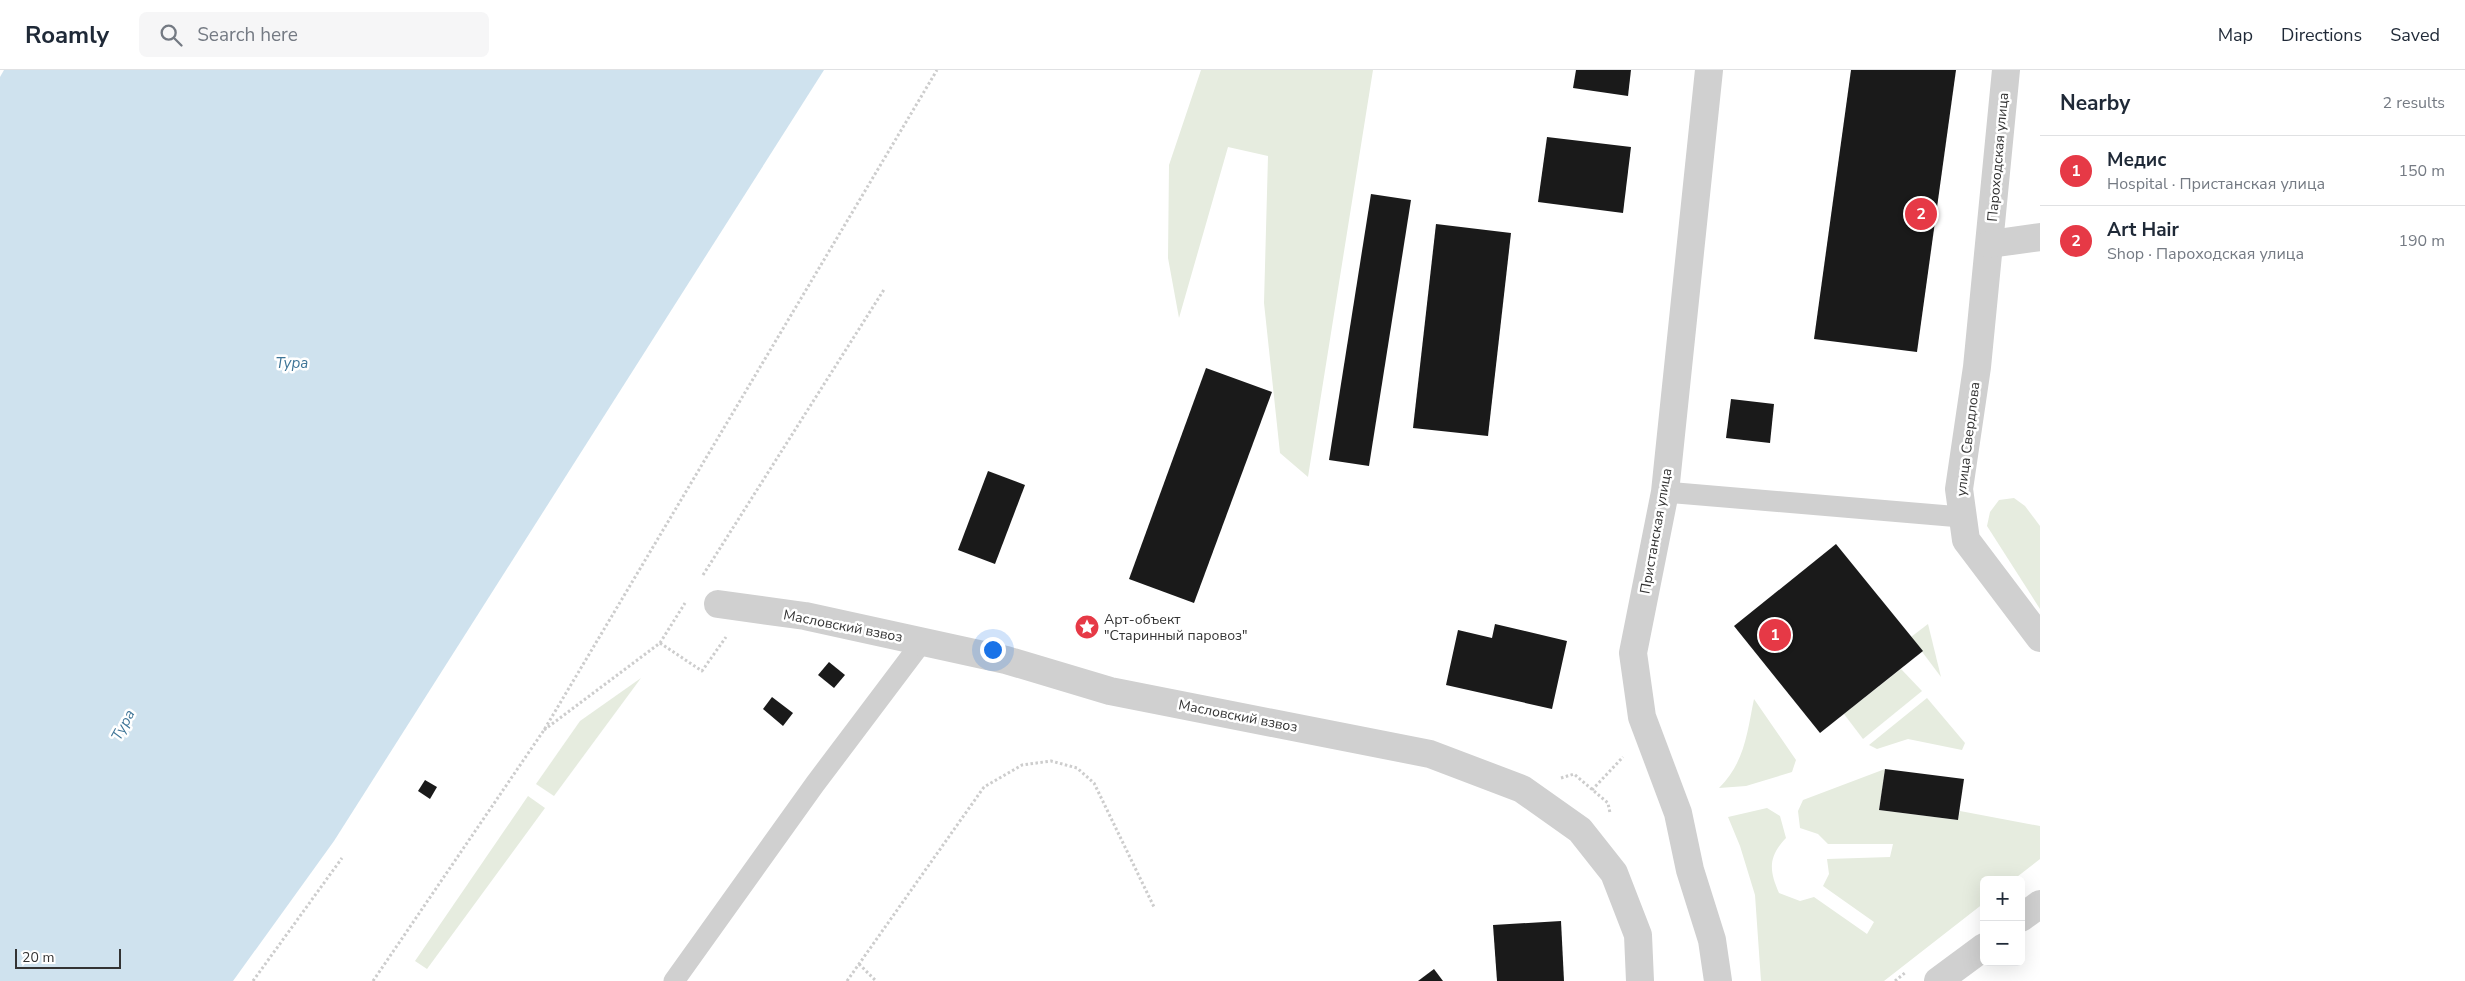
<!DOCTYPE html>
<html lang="en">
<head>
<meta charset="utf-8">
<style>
	:root { --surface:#fff; --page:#f6f6f7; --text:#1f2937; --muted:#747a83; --line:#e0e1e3; --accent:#e63946 }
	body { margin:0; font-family:"Nunito Sans",sans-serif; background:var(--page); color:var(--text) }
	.controls { position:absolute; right:15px; bottom:15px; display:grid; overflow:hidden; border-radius:8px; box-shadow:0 5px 20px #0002 }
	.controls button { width:45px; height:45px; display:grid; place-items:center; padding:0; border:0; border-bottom:1px solid var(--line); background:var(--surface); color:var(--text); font:25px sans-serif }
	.scale { position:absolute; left:15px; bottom:12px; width:106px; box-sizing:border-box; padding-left:5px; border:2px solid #333; border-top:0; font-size:14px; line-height:18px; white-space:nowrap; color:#333; -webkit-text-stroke:4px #fff; paint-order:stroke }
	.you { position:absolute; left:992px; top:579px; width:18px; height:18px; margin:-12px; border:4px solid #fff; border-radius:50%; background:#1a73e8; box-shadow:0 0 0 8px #1a73e833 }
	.badge { display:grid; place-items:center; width:32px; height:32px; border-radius:50%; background:var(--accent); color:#fff; font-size:16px; font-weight:700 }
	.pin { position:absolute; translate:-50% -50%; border:2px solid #fff; box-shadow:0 1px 5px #0006 }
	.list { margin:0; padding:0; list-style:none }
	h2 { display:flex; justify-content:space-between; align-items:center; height:65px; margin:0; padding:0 20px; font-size:21px }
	h2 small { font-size:16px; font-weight:400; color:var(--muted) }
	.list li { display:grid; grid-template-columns:32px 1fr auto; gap:15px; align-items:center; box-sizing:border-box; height:70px; padding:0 20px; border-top:1px solid var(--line) }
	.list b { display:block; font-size:19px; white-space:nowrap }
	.list p { margin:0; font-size:16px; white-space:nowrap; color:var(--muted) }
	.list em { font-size:16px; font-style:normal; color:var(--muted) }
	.icon { flex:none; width:28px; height:28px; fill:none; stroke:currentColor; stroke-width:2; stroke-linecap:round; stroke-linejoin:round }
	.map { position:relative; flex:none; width:2040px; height:911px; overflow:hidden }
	header { display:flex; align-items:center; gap:30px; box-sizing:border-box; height:70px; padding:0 25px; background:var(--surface); border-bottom:1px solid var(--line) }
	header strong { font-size:24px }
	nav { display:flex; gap:28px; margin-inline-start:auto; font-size:18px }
	.search { width:350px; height:45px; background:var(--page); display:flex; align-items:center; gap:12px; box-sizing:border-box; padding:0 18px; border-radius:8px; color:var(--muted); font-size:19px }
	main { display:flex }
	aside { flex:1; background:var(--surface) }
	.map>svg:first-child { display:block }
	.green { fill:#e6ecdf }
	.water { fill:#cfe2ee }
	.building { fill:#1a1a1a }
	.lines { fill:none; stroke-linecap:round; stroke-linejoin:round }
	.path { stroke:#cdcdcd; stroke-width:3; stroke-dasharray:2.5 2.5; stroke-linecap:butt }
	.service { stroke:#d0d0d0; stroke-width:21 }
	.minor { stroke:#d0d0d0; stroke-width:28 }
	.labels { text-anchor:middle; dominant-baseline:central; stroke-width:5; stroke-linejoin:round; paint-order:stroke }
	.street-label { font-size:14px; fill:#333; stroke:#fff }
	.poi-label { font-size:14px; fill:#333; stroke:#fff; text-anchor:start }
	.water-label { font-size:15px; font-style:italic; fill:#3f7597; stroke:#fff }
</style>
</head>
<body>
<header>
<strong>Roamly</strong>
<div class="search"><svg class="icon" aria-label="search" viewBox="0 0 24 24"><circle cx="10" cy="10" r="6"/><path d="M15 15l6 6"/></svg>Search here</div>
<nav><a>Map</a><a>Directions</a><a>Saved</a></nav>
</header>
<main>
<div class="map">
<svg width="2040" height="911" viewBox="0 0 2040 911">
	<rect width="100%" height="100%" fill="#fff"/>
	<g class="green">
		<polygon points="1201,0 1373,0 1308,407 1280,383 1264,233 1268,86 1228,77 1179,248 1168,188 1169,95"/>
		<polygon points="2014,428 2025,436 2040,456 2040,539 1987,456 1990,442 1999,430"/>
		<polygon points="1928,554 1941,607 1911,567"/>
		<polygon points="1901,599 1922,621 1863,669 1844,644"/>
		<polygon points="641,608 554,726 536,714 580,651"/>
		<polygon points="1927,628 1965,673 1962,680 1908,669 1877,679 1869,675"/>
		<path d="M1754,629L1796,690L1792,702L1746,716L1719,718C1745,692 1747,663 1754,629Z"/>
		<path d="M1885,699L1879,740L1958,750L1960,741L2040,756V789L2013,810H1984V833L1884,911H1761L1755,825L1740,776L1728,747L1767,738L1780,746L1786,768C1768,787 1769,800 1779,823L1800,831L1814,827L1867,864L1874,852L1823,816L1829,804L1827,789L1890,787L1893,774H1828L1818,764L1800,758L1798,741L1803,730Z"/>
		<polygon points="528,726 545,738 427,899 415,891"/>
	</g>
	<polygon class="water" points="4,0 824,0 334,771 233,911 0,911 0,7"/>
	<g class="building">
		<polygon points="1576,0 1631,0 1628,26 1573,18"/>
		<polygon points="1851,0 1956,0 1917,282 1814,269"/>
		<polygon points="1547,67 1631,77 1623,143 1538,132"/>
		<polygon points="1371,124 1411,130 1369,396 1329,390"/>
		<polygon points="1436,154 1511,163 1488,366 1413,358"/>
		<polygon points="1206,298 1272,322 1194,533 1129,509"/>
		<polygon points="1731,329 1774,334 1770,373 1726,368"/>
		<polygon points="988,401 1025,415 995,494 958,480"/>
		<polygon points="1836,474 1923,581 1820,663 1734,556"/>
		<polygon points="1495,554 1567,571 1552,639 1446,615 1458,560 1492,568"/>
		<polygon points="829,592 845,605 834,618 818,605"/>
		<polygon points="772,627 793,643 783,656 763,639"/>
		<polygon points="1885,699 1964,709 1958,750 1879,740"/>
		<polygon points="425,710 437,717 430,729 418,721"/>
		<polygon points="1561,851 1564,911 1497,911 1493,855"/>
		<polygon points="1434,899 1443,911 1418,911"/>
	</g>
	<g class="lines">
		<g class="path">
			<polyline points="703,505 885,218"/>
			<polyline points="660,573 685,533"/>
			<polyline points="544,660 660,573 702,601 726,567"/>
			<polyline points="1561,708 1574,704 1608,733 1610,743"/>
			<polyline points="1592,720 1623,687"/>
			<polyline points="859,894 876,911"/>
			<polyline points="253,911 342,788"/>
			<polyline points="373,911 544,660 937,0"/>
			<polyline points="847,911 984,717 1022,695 1051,691 1077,698 1094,713 1154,837"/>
			<polyline points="1895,911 1906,902"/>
		</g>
		<g class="service">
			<polyline points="1665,422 1961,447"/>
			<polyline points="674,911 815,714 922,572"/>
		</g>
		<g class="minor">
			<polyline points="1709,0 1665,422 1633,583 1642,647 1678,743 1690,800 1712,870 1718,911"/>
			<polyline points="2006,0 1977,297 1959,419 1966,470 2040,568"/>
			<polyline points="1990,174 2040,167"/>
			<polyline points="718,534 805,546 1006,590 1110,621 1430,684 1522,719 1580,760 1614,803 1638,865 1640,911"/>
			<polyline points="2021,848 2040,834"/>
			<polyline points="1938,911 1984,877"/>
		</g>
	</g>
	<defs>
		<symbol id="sight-disc" viewBox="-11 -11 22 22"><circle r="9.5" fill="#e63946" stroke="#fff"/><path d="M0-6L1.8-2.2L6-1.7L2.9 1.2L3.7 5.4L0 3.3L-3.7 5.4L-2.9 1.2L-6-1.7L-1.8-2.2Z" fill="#fff"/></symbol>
	</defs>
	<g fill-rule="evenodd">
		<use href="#sight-disc" x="1073" y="543" width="28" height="28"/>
	</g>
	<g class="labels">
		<g class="street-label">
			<text transform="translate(1998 87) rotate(-85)">Пароходская улица</text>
			<text transform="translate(1968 369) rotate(-83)">улица Свердлова</text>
			<text transform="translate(1656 461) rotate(-80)">Пристанская улица</text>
			<text transform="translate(843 556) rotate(11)">Масловский взвоз</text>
			<text transform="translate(1238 646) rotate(11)">Масловский взвоз</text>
		</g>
		<g class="poi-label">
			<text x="1104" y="549">Арт-объект<tspan x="1104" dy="16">"Старинный паровоз"</tspan></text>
		</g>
		<g class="water-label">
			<text x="292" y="293">Тура</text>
			<text transform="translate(123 655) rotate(-62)">Тура</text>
		</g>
	</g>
</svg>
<div class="controls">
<button>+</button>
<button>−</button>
</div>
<div class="scale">20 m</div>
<div class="you"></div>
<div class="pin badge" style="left:1775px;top:565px">1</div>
<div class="pin badge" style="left:1921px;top:144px">2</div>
</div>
<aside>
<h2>Nearby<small>2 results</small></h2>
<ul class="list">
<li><span class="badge">1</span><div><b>Медис</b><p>Hospital · Пристанская улица</p></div><em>150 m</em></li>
<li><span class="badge">2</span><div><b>Art Hair</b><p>Shop · Пароходская улица</p></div><em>190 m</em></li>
</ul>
</aside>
</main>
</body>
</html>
